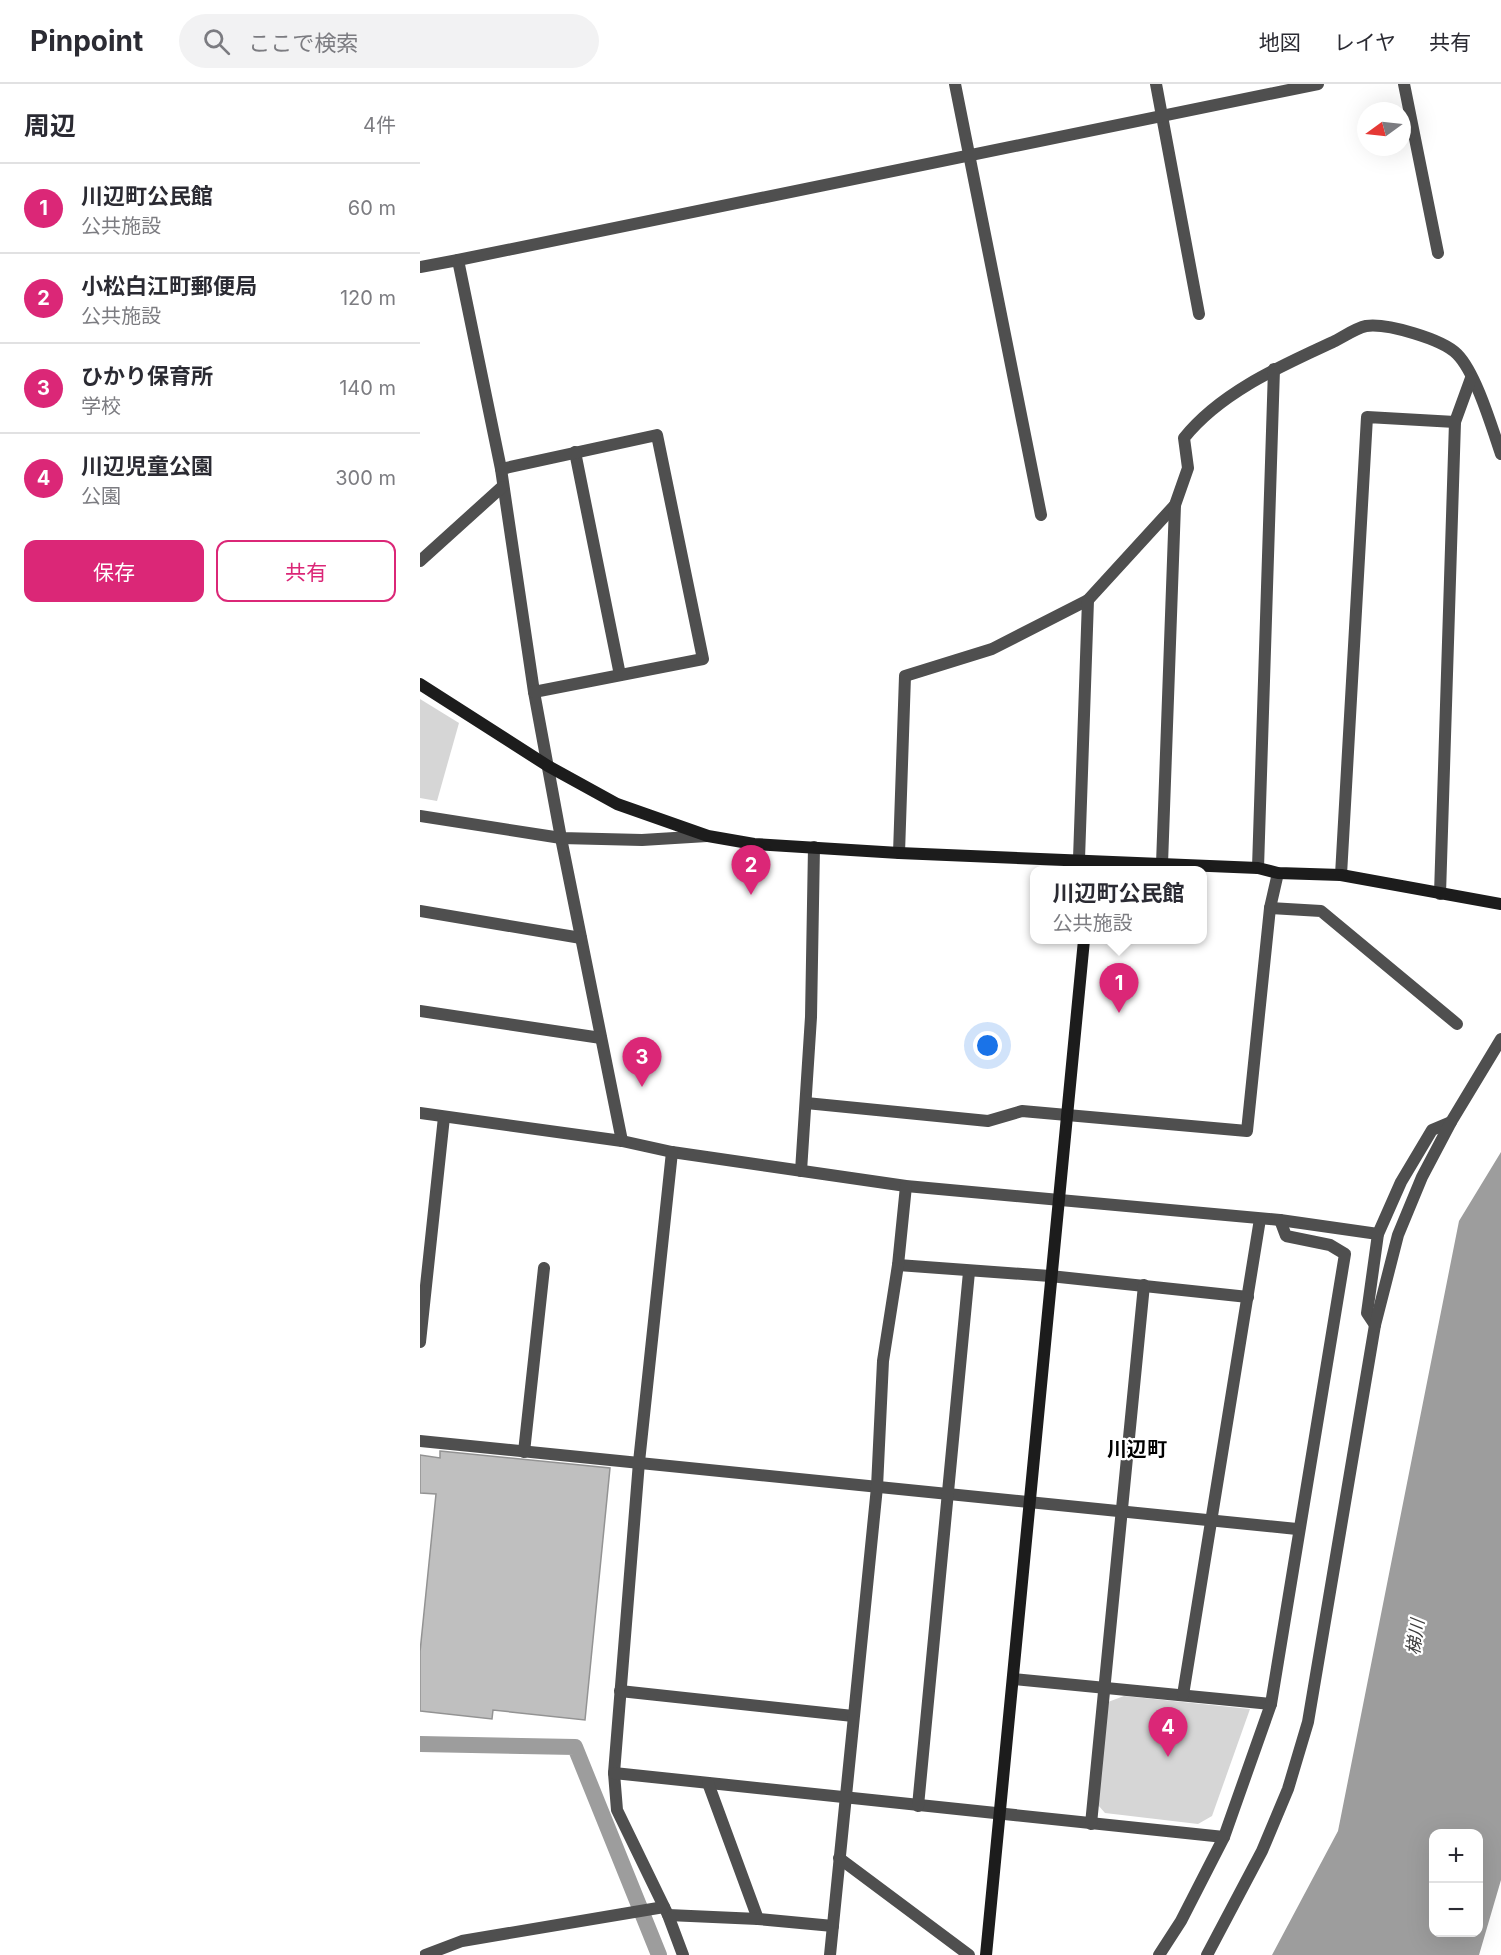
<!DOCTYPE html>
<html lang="ja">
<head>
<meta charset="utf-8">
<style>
	:root { --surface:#fff; --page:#f2f2f3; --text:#2b2b33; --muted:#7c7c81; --line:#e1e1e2; --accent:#db2777 }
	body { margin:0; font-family:Inter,"Noto Sans JP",sans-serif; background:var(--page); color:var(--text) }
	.controls { position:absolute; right:18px; bottom:18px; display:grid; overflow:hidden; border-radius:12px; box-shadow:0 6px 24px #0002 }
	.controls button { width:54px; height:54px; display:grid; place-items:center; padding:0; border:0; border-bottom:2px solid var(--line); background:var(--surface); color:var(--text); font:30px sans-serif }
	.compass { position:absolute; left:937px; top:18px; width:54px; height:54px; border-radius:50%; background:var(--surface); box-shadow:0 6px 24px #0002; rotate:255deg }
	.you { position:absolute; left:568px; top:962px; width:21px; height:21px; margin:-15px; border:4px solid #fff; border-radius:50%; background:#1a73e8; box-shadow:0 0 0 9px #1a73e833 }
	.badge { display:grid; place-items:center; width:39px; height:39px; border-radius:50%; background:var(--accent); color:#fff; font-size:20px; font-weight:700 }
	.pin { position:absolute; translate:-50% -50px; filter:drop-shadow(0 2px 3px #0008) }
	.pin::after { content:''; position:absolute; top:32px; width:21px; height:18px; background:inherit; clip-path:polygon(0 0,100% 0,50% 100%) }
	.popup { position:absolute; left:610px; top:782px; width:177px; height:78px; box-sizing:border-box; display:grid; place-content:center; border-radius:12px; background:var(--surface); filter:drop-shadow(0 2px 4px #0005); font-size:20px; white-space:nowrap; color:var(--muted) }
	.popup b { font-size:22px; color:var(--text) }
	.popup::after { content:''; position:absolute; left:50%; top:100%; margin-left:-12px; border:12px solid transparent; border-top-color:var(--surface) }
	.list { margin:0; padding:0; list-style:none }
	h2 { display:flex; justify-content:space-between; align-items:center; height:78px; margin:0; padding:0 24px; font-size:26px }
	h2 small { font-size:20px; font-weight:400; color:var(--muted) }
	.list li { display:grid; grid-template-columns:39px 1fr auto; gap:18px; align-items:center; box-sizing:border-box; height:90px; padding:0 24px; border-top:2px solid var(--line) }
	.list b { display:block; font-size:22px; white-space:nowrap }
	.list p { margin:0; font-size:20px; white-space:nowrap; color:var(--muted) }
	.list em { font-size:20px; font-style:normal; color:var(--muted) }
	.actions { display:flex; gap:12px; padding:18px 24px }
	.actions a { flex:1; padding:14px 0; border:2px solid var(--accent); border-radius:12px; text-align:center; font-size:21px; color:var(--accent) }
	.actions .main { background:var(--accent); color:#fff }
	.icon { flex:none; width:33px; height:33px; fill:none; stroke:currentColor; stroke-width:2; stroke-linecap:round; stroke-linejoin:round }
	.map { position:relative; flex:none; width:1081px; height:1871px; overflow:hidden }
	header { display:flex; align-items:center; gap:36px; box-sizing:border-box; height:84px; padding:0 30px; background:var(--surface); border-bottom:2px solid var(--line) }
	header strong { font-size:28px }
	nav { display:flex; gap:33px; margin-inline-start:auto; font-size:21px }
	.search { width:420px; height:54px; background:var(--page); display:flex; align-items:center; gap:15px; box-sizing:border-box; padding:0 21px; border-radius:33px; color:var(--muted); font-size:22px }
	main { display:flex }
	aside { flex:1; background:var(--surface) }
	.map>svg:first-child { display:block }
	.green { fill:#d6d6d6 }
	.water { fill:#9d9d9d; fill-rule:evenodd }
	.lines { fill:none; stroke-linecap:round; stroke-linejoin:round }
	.canal { stroke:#9d9d9d; stroke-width:16 }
	.building { fill:#bfbfbf; stroke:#939393; stroke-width:1.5 }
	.street { stroke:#4f4f4f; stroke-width:12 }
	.secondary { stroke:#1c1c1c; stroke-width:12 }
	.labels { text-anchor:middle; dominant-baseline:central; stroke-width:4.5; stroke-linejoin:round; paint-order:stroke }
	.water-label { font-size:18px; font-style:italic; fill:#3e3e3e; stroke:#fff }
	.quarter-label { font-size:20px; font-weight:bold; fill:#000; stroke:#fff }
</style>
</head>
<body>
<header>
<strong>Pinpoint</strong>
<div class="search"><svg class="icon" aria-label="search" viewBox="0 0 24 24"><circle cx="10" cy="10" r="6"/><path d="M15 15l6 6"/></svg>ここで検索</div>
<nav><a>地図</a><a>レイヤ</a><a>共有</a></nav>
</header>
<main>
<aside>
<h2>周辺<small>4件</small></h2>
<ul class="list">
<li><span class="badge">1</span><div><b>川辺町公民館</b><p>公共施設</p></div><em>60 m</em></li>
<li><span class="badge">2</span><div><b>小松白江町郵便局</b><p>公共施設</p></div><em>120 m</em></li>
<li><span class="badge">3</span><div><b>ひかり保育所</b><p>学校</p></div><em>140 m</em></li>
<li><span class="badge">4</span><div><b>川辺児童公園</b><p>公園</p></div><em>300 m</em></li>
</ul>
<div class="actions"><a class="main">保存</a><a>共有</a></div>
</aside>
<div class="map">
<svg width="1081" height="1871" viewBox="0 0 1081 1871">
	<rect width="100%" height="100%" fill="#fff"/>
	<g class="green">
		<polygon points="0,615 39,639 17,717 0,714"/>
		<polygon points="704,1612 830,1625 792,1732 778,1740 685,1729 678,1721 688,1618"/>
	</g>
	<path class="water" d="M1081,1068V1796L1059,1871H852L918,1747L1039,1137ZM1014,1750H1058V1848H1014Z"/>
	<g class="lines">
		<polyline class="canal" points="0,1660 155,1663 239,1871"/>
	</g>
	<polygon class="building" points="20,1367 190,1384 165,1636 73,1626 72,1635 0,1627 0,1568 16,1410 0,1409 0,1371 20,1374"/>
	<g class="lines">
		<g class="street">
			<polyline points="535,0 621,431"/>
			<polyline points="736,0 779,230"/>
			<polyline points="984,0 1018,169"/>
			<polyline points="38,176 898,0"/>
			<polyline points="0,183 38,176 81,385 114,608 141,754 202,1057"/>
			<polyline points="155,368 200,591"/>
			<polyline points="81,385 237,351 283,575 114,608"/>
			<polyline points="0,477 82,403"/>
			<polyline points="0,732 141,754 222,756 287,752"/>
			<path d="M479,769L485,592L572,565L668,516L755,421L768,384L764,354C801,308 861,282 913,258C923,253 936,244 946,242C967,239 1022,255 1037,270C1056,289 1072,344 1081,370"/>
			<polyline points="659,775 668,516"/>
			<polyline points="742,780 755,421"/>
			<polyline points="838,784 854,285"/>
			<polyline points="921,791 947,333 1035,338"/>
			<polyline points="1020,810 1035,338 1051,294"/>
			<polyline points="850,824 901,827 1037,940"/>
			<polyline points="0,827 161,854"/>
			<polyline points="0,927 181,954"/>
			<polyline points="386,1019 568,1037 602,1027 827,1047 850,824 858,789"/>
			<polyline points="0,1029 202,1057 252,1068 486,1102 860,1136 958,1150"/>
			<polyline points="252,1068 219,1378 194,1689 197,1726 248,1831 263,1871"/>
			<polyline points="381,1087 391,933 394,763"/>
			<polyline points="478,1181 630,1192 828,1213"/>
			<polyline points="955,1241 947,1229 958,1150 981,1098 1012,1046 1031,1038"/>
			<polyline points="0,1258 24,1033"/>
			<polyline points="0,1357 877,1445"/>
			<polyline points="104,1368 124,1184"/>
			<polyline points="593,1595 851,1620"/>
			<polyline points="200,1607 433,1632"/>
			<polyline points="763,1611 840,1135"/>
			<polyline points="194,1689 804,1753"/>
			<polyline points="288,1699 338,1835"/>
			<polyline points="498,1722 549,1188"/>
			<polyline points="671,1740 724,1201"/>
			<polyline points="419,1774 549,1871"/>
			<polyline points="248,1831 338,1835 413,1842"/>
			<polyline points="5,1871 42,1857 244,1823"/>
			<polyline points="410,1871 457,1403 463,1277 478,1181 486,1102"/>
			<polyline points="739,1871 761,1837 804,1753 851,1620 925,1170 910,1161 866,1152 860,1136"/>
			<polyline points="787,1871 842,1767 868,1705 888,1638 955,1241 978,1151 1002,1093 1031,1038 1081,955"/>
		</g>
		<g class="secondary">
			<polyline points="0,600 128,682 197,720 288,752 334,760 479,769 838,784 858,789 921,791 1081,820"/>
			<polyline points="566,1871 664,856"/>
		</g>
	</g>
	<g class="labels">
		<g class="water-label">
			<text transform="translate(995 1553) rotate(-82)">梯川</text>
		</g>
		<g class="quarter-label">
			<text x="717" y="1365">川辺町</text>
		</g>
	</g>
</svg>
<div class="controls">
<button>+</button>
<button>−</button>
</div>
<svg class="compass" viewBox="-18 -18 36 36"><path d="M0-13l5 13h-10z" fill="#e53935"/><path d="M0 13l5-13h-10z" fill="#7c7c81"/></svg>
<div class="you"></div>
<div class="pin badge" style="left:699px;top:929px">1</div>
<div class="popup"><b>川辺町公民館</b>公共施設</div>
<div class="pin badge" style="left:331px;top:811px">2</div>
<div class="pin badge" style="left:222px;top:1003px">3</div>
<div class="pin badge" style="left:748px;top:1673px">4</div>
</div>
</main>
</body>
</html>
